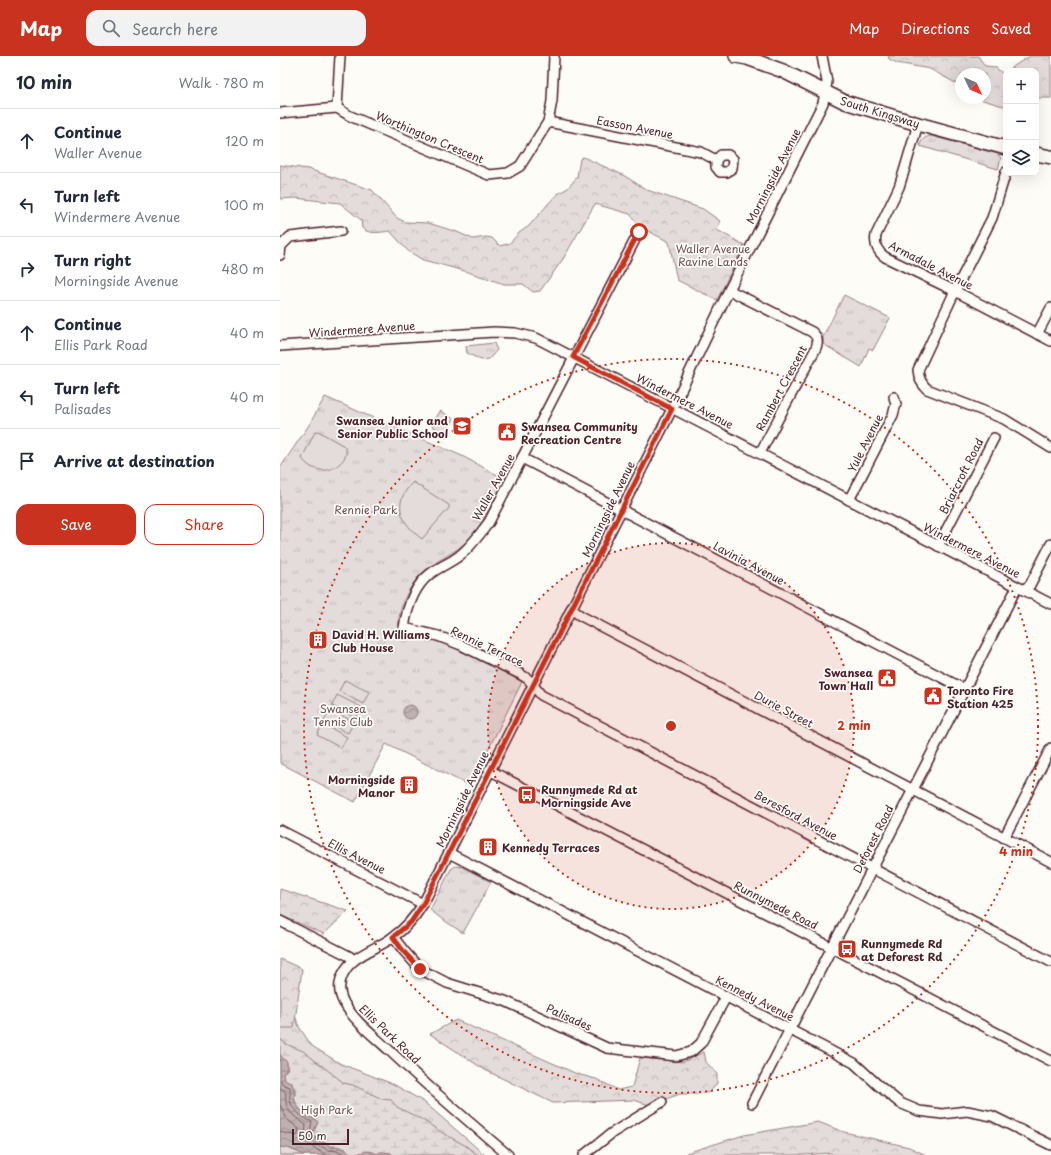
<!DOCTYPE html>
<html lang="en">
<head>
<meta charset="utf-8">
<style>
	:root { --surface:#fff; --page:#f2f2f3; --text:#1f2937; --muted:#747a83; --line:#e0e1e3; --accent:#c8321e }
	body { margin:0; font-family:"Playpen Sans",sans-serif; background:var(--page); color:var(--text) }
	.controls { position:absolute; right:12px; top:12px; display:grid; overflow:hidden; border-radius:8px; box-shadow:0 4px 16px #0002 }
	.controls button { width:36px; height:36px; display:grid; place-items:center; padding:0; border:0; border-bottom:1px solid var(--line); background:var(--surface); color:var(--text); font:20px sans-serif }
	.compass { position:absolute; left:675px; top:12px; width:36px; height:36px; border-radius:50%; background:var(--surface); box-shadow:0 4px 16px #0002; rotate:134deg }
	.scale { position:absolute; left:12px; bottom:10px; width:57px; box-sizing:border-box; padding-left:4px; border:2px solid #4a1f2b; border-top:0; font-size:11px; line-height:14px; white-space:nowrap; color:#4a1f2b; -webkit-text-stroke:3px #fdfcf7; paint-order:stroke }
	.stop { position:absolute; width:12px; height:12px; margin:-9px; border:3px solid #c8321e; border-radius:50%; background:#fff }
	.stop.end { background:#c8321e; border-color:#fff; box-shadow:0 1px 4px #0008 }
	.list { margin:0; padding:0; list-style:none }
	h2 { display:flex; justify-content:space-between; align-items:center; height:52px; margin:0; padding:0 16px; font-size:17px }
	h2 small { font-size:13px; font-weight:400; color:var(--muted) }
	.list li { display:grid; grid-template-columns:26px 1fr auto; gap:12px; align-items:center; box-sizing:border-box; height:64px; padding:0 16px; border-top:1px solid var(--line) }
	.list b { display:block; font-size:15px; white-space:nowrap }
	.list p { margin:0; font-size:13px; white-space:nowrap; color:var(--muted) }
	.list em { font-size:13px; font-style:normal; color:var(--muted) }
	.actions { display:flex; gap:8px; padding:12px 16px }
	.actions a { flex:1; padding:9px 0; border:1px solid var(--accent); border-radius:12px; text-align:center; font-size:14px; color:var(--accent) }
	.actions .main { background:var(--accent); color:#fff }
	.icon { flex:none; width:22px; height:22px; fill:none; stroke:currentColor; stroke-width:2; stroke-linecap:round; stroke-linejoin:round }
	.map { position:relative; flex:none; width:771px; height:1099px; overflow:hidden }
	header { display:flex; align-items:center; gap:24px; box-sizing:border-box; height:56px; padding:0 20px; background:var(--accent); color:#fff }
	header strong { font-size:19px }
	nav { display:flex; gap:22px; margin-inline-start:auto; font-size:14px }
	.search { width:280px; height:36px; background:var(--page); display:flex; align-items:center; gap:10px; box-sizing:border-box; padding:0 14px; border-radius:12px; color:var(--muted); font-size:15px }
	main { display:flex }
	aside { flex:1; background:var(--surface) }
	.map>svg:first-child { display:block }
	.grass { fill:url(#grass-tufts); stroke:#967e82 }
	.forest { fill:url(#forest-crowns); stroke:#967e82 }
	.wetland { fill:url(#wetland-marsh); stroke:#967e82 }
	.garden { fill:#e3dcda; stroke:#967e82 }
	.water { fill:url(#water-waves); stroke:#91777b }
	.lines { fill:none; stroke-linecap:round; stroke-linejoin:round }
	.shore { stroke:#795961; stroke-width:1 }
	.street-casing { stroke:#4a1f2b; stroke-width:12 }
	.secondary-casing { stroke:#4a1f2b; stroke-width:16 }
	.street { stroke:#fdfcf7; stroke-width:9 }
	.secondary { stroke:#fdfcf7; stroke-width:13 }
	.route { stroke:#c8321e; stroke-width:5 }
	.ring { fill:none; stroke:#c8321e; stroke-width:2; stroke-dasharray:2 4 }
	.labels { text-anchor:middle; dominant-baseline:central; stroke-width:3.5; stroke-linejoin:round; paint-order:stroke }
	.street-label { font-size:11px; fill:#4a1f2b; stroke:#fdfcf7 }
	.park-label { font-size:11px; fill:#704e57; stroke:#fdfcf7 }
	.poi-label { font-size:11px; font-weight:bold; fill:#4a1f2b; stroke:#fdfcf7; text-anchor:start }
	.centre { fill:#c8321e; stroke:#fdfcf7; stroke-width:2 }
	.ring-label { font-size:12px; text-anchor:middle; font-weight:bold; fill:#c8321e; stroke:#fdfcf7; stroke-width:3.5; stroke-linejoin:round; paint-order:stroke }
</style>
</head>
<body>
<header>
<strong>Map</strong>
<div class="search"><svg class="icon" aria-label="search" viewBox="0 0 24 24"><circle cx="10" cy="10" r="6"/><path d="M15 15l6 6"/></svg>Search here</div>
<nav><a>Map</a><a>Directions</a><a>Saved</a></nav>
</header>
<main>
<aside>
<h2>10 min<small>Walk · 780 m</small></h2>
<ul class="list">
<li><svg class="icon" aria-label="ahead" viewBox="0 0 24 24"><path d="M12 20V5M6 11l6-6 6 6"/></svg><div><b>Continue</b><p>Waller Avenue</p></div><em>120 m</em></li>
<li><svg class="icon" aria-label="left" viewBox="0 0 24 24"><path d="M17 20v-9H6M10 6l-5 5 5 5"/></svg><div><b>Turn left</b><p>Windermere Avenue</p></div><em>100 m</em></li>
<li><svg class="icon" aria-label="right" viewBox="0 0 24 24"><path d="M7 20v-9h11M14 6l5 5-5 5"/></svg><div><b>Turn right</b><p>Morningside Avenue</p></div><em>480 m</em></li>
<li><svg class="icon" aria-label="ahead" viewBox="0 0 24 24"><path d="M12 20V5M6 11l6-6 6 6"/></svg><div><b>Continue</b><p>Ellis Park Road</p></div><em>40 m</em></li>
<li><svg class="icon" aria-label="left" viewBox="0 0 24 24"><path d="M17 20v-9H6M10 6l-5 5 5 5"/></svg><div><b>Turn left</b><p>Palisades</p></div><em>40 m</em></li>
<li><svg class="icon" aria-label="arrive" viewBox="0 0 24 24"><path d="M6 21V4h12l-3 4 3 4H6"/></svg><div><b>Arrive at destination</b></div></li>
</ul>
<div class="actions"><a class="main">Save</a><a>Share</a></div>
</aside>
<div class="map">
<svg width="771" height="1099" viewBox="0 0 771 1099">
	<defs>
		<pattern id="grass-tufts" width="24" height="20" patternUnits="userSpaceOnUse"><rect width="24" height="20" fill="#e3dcda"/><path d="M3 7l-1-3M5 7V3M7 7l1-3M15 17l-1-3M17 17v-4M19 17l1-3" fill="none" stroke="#c4bcbb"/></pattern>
		<pattern id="forest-crowns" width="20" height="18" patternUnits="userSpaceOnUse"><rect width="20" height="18" fill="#e3dcda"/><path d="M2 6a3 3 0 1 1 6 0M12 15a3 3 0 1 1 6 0" fill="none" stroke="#c4bcbb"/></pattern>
		<pattern id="wetland-marsh" width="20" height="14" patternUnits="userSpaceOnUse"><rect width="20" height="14" fill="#e3dcda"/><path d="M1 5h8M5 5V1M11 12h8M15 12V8" fill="none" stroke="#c4bcbb"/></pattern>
		<pattern id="water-waves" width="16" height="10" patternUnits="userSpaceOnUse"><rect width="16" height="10" fill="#c0b1b1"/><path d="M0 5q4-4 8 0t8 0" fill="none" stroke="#9e8f90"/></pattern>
	</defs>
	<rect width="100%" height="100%" fill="#fdfcf7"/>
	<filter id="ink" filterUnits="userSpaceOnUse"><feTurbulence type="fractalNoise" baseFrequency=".025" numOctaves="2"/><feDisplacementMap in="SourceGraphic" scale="8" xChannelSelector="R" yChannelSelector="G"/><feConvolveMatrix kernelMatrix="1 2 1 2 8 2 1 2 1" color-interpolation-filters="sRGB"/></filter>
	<g filter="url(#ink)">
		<g class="grass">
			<path d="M651,80L718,98L721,102L718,113L640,90C641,84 644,81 651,80Z"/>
			<polygon points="564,239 610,262 593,294 589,292 581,311 543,288 543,281"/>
			<polygon points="214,287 217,294 209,303 201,304 187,297 186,290"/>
			<path d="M45,341L182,400L225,423C213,445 203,470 184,488C174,497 161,502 151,510C129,525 116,554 118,580C129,581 141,581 152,584C183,592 214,611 242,626L190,730L106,688L75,746L0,707V412L29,369Z"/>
			<polygon points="160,355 174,363 166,378 152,370"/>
			<polygon points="176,810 182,811 211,826 183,877 162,863 150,854 171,813"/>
			<polygon points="0,916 19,971 32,990 61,1008 113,1028 144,1046 205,1099 0,1099"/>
		</g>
		<g class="forest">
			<polygon points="608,0 698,0 705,10 715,11 722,17 726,15 726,49 723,50 696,42 705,42 705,18 681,18 681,30 650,13 617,7 609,3"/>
			<polygon points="750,0 771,0 771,42 756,42 756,15 726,15"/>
			<path d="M303,101L343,119L367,134L423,153L440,165L437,174L464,189L437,244L397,224L389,186L359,170L350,158L315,148L283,203L260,235L253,236L243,228H224L185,215L143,204L128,195L110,175C101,176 89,179 82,172L81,164L60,147L15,142L0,143V109L28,113L92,134L117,162L125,166L148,167L177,176L193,183L206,181L212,182L220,190L230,187L239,177L249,170L276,139L288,132L297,121L300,103Z"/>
			<polygon points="0,833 68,855 44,878 0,859"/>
			<polygon points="0,903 22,913 14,972 0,972"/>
			<polygon points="176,964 297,1018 316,1023 338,1034 352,1031 360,1002 403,1006 424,996 426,1006 437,1018 437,1027 430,1036 419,1038 400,1038 369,1049 354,1044 273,1047 205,1014 150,978"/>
			<polygon points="538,1066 564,1076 629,1091 646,1099 553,1099 551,1097 525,1099 408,1099 406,1097 464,1079"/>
			<polygon points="0,1091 8,1092 25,1099 0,1099"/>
		</g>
		<path class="wetland" d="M0,983L6,988L23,995L64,1027L73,1029L102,1043L111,1044L117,1051L141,1063L161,1076L186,1090L198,1099H113L111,1097L101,1096L97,1098L83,1096L77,1098H71L66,1093L60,1091L49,1090L39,1086L35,1081L33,1077L38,1066C35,1062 33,1063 29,1061C21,1056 17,1051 14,1042L15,1039V1033L4,1023L3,1018L7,1013V1006L0,999Z"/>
		<g class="garden">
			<path d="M38,375L64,390C72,400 56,413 47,414C41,415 36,413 31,411C27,408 24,406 22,402L35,376Z"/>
			<path d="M133,426L169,449V452L142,483C121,467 111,448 133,426Z"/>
			<polygon points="65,624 89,636 83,648 59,635"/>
			<polygon points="57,639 81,651 76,662 52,650"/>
			<polygon points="50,654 74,666 68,677 44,665"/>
			<polygon points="43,668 67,681 61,692 37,679"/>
		</g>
		<g class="water">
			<circle cx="130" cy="656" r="7"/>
			<path d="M0,999L7,1006V1013L3,1018C4,1024 6,1026 12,1027L15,1039L14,1043C17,1051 21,1056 29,1061C34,1063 35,1062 38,1066L33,1077C36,1084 39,1086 47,1087L49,1090C53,1092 57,1091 61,1092C66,1093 69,1097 73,1098C82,1099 86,1091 97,1098L101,1096L111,1097L113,1099H25L8,1092L0,1091Z"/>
		</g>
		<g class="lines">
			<g class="shore">
				<path d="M0,1024L4,1029L10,1031C11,1036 9,1039 10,1044C12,1055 23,1061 32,1066C30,1075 27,1085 39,1090C43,1091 44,1091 47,1094L59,1095L66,1099"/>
				<path d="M0,1032L6,1036C4,1054 12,1059 26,1069C23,1088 32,1091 46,1099"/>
				<polyline points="0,1049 7,1063 19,1073 18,1078 17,1080 0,1076"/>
			</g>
			<defs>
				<g id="street">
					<polyline points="57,52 70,60 209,119 228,117 240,110 268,66 272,45 274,0"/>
					<polyline points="57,52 60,0"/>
					<polyline points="0,57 57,52"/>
					<polyline points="268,66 421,96 436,104 436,111 440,116 447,116 452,112 453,103 448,99 441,99 436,104"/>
					<path d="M638,68L625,112L619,131L596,179C594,189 597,195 605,201L675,235L771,285"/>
					<path d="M726,116L712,162L675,235L638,314C639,323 641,327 647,333L724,363L771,392"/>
					<path d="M359,176L209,466C200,478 191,491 179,500C170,507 159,511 150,518C133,531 127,552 124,572L158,580L181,589L240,618L248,623L261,639L771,906"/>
					<polyline points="0,199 1,190 10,181 61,175"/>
					<path d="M449,234L532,276C538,281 539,286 535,294L480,397"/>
					<polyline points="757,278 771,252"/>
					<polyline points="0,290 214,276 235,277 256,282 771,548"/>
					<polyline points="242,402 684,633"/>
					<polyline points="569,444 613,359 616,348 614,341"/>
					<polyline points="658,490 714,382"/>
					<polyline points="743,534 750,529 771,488"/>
					<polyline points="291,553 301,560 771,806"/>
					<polyline points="209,714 771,1005"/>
					<polyline points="0,774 143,848"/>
					<polyline points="724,782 771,692"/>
					<polyline points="169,797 574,1007 598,1029 620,1047 639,1055 662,1058 687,1055 712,1060 771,1089"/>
					<polyline points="0,865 69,900 74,904"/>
					<polyline points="113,881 124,895 140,913 167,927 225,945 327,992 396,1000 411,996 421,987 446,941"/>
					<polyline points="472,1047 737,531"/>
					<path d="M228,1099C188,1065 148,1031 110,995C94,980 75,966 64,947C59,938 58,928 63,918C73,898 96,894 113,881C126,872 135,861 143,848L392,353L449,234L543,47L547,26L542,0"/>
					<polyline points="304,1099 332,1077 382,1046"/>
				</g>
				<g id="secondary">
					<polyline points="456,0 467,2 503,15 565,46 638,68 726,92"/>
					<polyline points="756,98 771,101"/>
				</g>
			</defs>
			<use href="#street" class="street-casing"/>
			<use href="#secondary" class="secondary-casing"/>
			<use href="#street" class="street"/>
			<use href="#secondary" class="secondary"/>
		</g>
	</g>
	<g class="lines" filter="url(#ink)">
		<polyline class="route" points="140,913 124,896 113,881 131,866 143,848 392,353 293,301 359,176"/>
	</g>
	<circle cx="391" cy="670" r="183" fill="#c8321e" fill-opacity=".12"/>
	<g class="ring">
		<circle cx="391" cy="670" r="183"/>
		<circle cx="391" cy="670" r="367"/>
	</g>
	<defs>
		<symbol id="school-square" viewBox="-11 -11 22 22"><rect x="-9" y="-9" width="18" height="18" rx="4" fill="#c8321e" stroke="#fdfcf7"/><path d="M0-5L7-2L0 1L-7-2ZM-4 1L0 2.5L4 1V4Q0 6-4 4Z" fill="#fff"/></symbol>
		<symbol id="civic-square" viewBox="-11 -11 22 22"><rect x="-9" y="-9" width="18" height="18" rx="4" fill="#c8321e" stroke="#fdfcf7"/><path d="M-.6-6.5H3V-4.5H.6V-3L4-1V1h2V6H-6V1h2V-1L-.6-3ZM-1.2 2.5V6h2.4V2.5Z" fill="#fff"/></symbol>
		<symbol id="building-square" viewBox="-11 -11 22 22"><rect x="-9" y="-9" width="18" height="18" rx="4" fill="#c8321e" stroke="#fdfcf7"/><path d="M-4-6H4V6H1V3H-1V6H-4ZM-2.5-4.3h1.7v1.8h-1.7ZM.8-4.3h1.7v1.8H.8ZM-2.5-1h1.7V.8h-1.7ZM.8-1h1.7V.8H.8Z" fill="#fff"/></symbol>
		<symbol id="bus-square" viewBox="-11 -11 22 22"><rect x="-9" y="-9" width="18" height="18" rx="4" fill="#c8321e" stroke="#fdfcf7"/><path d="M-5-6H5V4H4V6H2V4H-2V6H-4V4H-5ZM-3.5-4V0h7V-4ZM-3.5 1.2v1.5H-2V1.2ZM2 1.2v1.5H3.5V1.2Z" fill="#fff"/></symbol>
	</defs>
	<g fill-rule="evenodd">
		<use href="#school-square" x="171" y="359" width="22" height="22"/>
		<use href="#civic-square" x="216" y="365" width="22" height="22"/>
		<use href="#building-square" x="27" y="573" width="22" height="22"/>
		<use href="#civic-square" x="596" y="611" width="22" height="22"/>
		<use href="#civic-square" x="642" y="629" width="22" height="22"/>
		<use href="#building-square" x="118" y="718" width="22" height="22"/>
		<use href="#bus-square" x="236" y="728" width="22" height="22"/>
		<use href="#building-square" x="197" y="780" width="22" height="22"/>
		<use href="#bus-square" x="556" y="882" width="22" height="22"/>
	</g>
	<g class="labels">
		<g class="street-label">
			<text transform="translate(600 56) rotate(17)">South Kingsway</text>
			<text transform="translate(355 71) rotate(11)">Easson Avenue</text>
			<text transform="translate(150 81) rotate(23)">Worthington Crescent</text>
			<text transform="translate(493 120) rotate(-63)">Morningside Avenue</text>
			<text transform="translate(651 209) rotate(27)">Armadale Avenue</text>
			<text transform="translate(82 273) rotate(-4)">Windermere Avenue</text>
			<text transform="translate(501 332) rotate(-62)">Rambert Crescent</text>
			<text transform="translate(405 345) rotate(27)">Windermere Avenue</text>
			<text transform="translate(585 387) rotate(-63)">Yule Avenue</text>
			<text transform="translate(681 420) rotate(-63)">Briarcroft Road</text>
			<text transform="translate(213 431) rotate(-61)">Waller Avenue</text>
			<text transform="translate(328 453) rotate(-64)">Morningside Avenue</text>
			<text transform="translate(692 494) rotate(27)">Windermere Avenue</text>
			<text transform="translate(469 507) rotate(28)">Lavinia Avenue</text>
			<text transform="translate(207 590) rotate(25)">Rennie Terrace</text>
			<text transform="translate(504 653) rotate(28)">Durie Street</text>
			<text transform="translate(182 743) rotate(-64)">Morningside Avenue</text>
			<text transform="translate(516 759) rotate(28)">Beresford Avenue</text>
			<text transform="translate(593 783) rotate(-63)">Deforest Road</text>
			<text transform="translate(77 800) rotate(27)">Ellis Avenue</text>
			<text transform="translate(496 849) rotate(27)">Runnymede Road</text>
			<text transform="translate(475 942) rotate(27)">Kennedy Avenue</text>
			<text transform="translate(289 961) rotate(24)">Palisades</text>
			<text transform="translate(110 978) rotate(44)">Ellis Park Road</text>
		</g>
		<g class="park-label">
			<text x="433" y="192">Waller Avenue<tspan x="433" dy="13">Ravine Lands</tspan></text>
			<text x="86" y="453">Rennie Park</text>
			<text x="63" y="652">Swansea<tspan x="63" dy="13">Tennis Club</tspan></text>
			<text x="47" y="1053">High Park</text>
		</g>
		<g class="poi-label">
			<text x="168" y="364" text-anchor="end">Swansea Junior and<tspan x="168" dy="13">Senior Public School</tspan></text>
			<text x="241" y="370">Swansea Community<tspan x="241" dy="13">Recreation Centre</tspan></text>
			<text x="52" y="578">David H. Williams<tspan x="52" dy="13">Club House</tspan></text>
			<text x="593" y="616" text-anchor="end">Swansea<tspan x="593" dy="13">Town Hall</tspan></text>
			<text x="667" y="634">Toronto Fire<tspan x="667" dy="13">Station 425</tspan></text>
			<text x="115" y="723" text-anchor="end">Morningside<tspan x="115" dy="13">Manor</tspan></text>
			<text x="261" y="733">Runnymede Rd at<tspan x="261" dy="13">Morningside Ave</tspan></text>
			<text x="222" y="791">Kennedy Terraces</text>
			<text x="581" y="887">Runnymede Rd<tspan x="581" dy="13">at Deforest Rd</tspan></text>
		</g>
	</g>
	<circle cx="391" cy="670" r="6" class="centre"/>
	<g class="ring-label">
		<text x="574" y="674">2 min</text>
		<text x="736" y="800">4 min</text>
	</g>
</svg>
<div class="controls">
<button>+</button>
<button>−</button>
<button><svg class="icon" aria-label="layers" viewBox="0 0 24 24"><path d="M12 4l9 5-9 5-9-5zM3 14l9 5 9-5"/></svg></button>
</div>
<svg class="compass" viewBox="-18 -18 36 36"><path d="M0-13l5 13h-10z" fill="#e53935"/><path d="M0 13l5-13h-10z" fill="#747a83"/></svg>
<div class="scale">50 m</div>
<div class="stop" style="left:359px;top:176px"></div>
<div class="stop end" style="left:140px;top:913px"></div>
</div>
</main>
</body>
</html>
